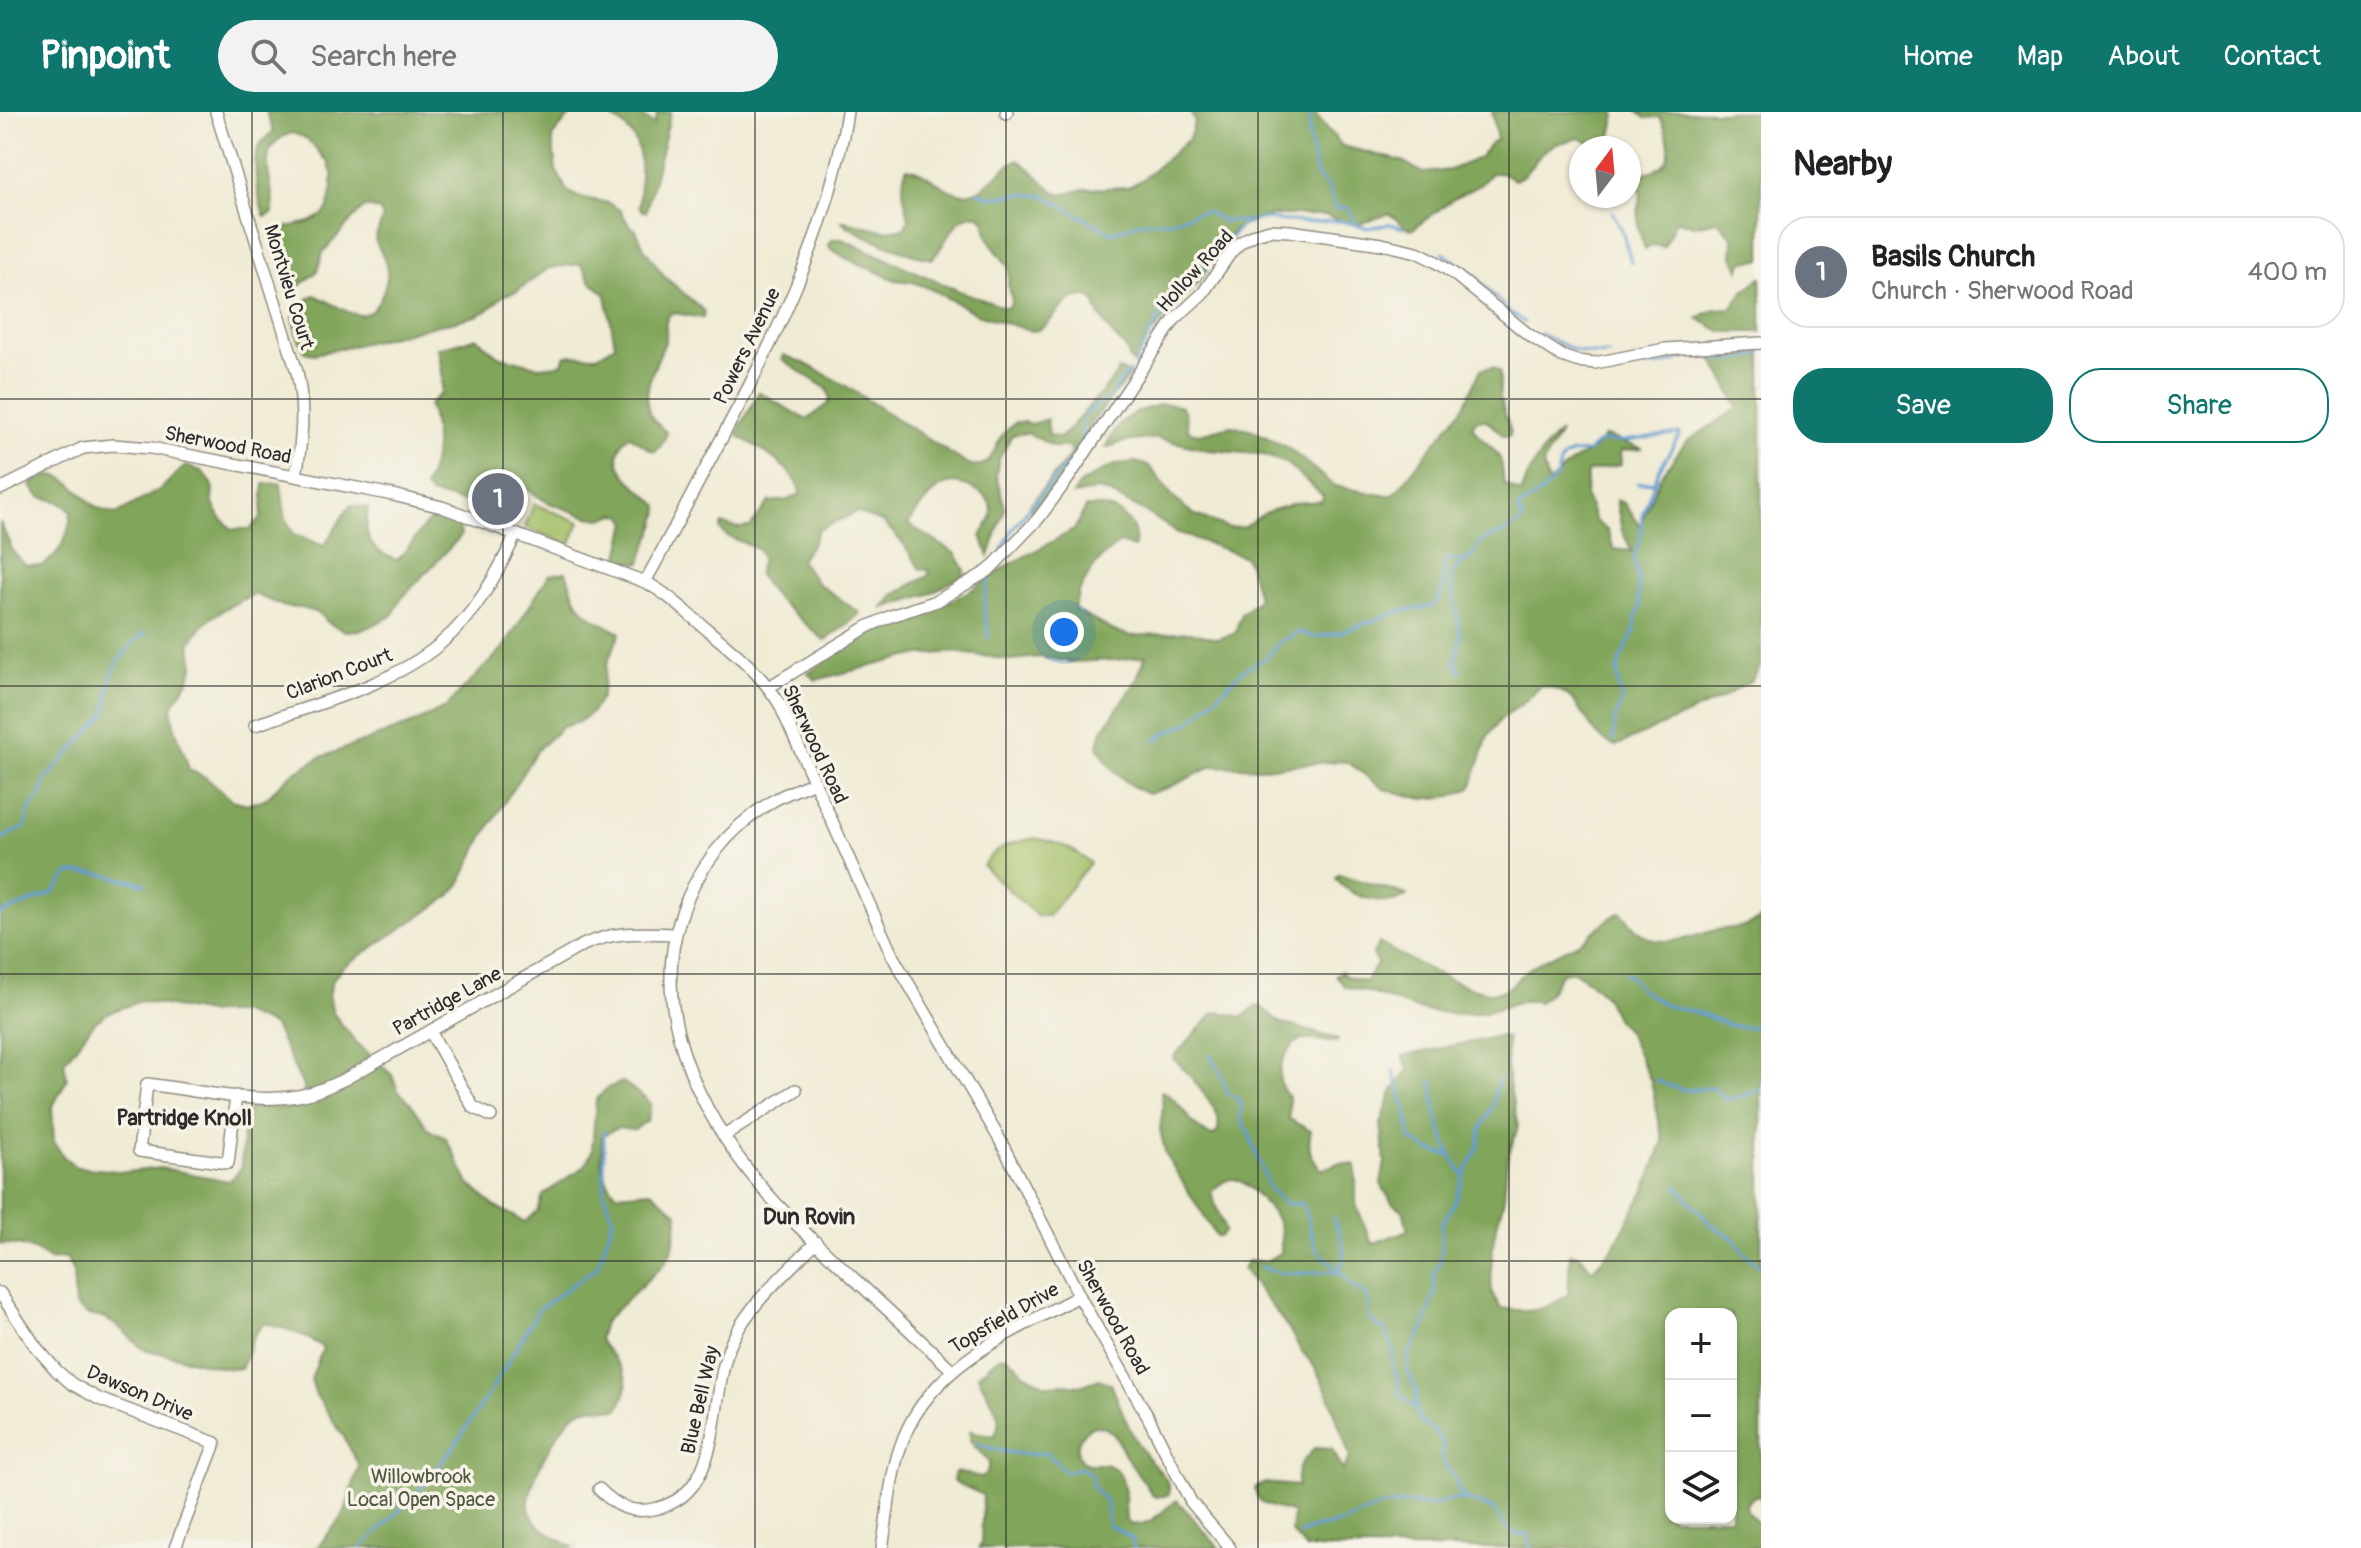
<!DOCTYPE html>
<html lang="en">
<head>
<meta charset="utf-8">
<style>
	:root { --surface:#fff; --page:#f2f2f2; --text:#202124; --muted:#757577; --line:#e0e0e0; --accent:#0f766e }
	body { margin:0; font-family:Pangolin,sans-serif; background:var(--page); color:var(--text) }
	.controls { position:absolute; right:24px; bottom:24px; display:grid; overflow:hidden; border-radius:16px; box-shadow:0 2px 6px #0004 }
	.controls button { width:72px; height:72px; display:grid; place-items:center; padding:0; border:0; border-bottom:2px solid var(--line); background:var(--surface); color:var(--text); font:40px sans-serif }
	.compass { position:absolute; left:1569px; top:24px; width:72px; height:72px; border-radius:50%; background:var(--surface); box-shadow:0 2px 6px #0004; rotate:16deg }
	.you { position:absolute; left:1064px; top:520px; width:28px; height:28px; margin:-20px; border:6px solid #fff; border-radius:50%; background:#1a73e8; box-shadow:0 0 0 12px #1a73e833 }
	.badge { display:grid; place-items:center; width:52px; height:52px; border-radius:50%; background:var(--accent); color:#fff; font-size:26px; font-weight:700 }
	.pin { position:absolute; translate:-50% -50%; border:4px solid #fff; box-shadow:0 2px 8px #0006 }
	.list { margin:0; padding:0; list-style:none }
	h2 { display:flex; justify-content:space-between; align-items:center; height:104px; margin:0; padding:0 32px; font-size:34px }
	h2 small { font-size:26px; font-weight:400; color:var(--muted) }
	.list li { display:grid; grid-template-columns:52px 1fr auto; gap:24px; align-items:center; box-sizing:border-box; height:112px; margin:0 16px 16px; padding:0 16px; border:2px solid var(--line); border-radius:32px }
	.list b { display:block; font-size:30px; white-space:nowrap }
	.list p { margin:0; font-size:26px; white-space:nowrap; color:var(--muted) }
	.list em { font-size:26px; font-style:normal; color:var(--muted) }
	.actions { display:flex; gap:16px; padding:24px 32px }
	.actions a { flex:1; padding:18px 0; border:2px solid var(--accent); border-radius:32px; text-align:center; font-size:28px; color:var(--accent) }
	.actions .main { background:var(--accent); color:#fff }
	.icon { flex:none; width:44px; height:44px; fill:none; stroke:currentColor; stroke-width:2; stroke-linecap:round; stroke-linejoin:round }
	.map { position:relative; flex:none; width:1761px; height:1436px; overflow:hidden }
	header { display:flex; align-items:center; gap:48px; box-sizing:border-box; height:112px; padding:0 40px; background:var(--accent); color:#fff }
	header strong { font-size:38px }
	nav { display:flex; gap:44px; margin-inline-start:auto; font-size:28px }
	.search { width:560px; height:72px; background:var(--page); display:flex; align-items:center; gap:20px; box-sizing:border-box; padding:0 28px; border-radius:44px; color:var(--muted); font-size:30px }
	main { display:flex }
	aside { flex:1; background:var(--surface) }
	.map>svg:first-child { display:block }
	.green { fill:#a2be65; stroke:#667448; stroke-width:2 }
	.forest { fill:#81a55a; stroke:#566842; stroke-width:2; fill-rule:evenodd }
	.lines { fill:none; stroke-linecap:round; stroke-linejoin:round }
	.stream { stroke:#649ed3; stroke-width:3 }
	.minor-casing { stroke:#8e8b80; stroke-width:14 }
	.minor { stroke:#fff; stroke-width:11 }
	.grid { fill:none; stroke:#2b2b2b; stroke-width:2; stroke-opacity:0.55 }
	.labels { text-anchor:middle; dominant-baseline:central; stroke-width:7; stroke-linejoin:round; paint-order:stroke }
	.street-label { font-size:20px; fill:#2b2b2b; stroke:#f7f3e8 }
	.park-label { font-size:20px; fill:#4f573c; stroke:#f7f3e8 }
	.neighbourhood-label { font-size:22px; font-weight:bold; fill:#2b2b2b; stroke:#f7f3e8 }
</style>
</head>
<body>
<header>
<strong>Pinpoint</strong>
<div class="search"><svg class="icon" aria-label="search" viewBox="0 0 24 24"><circle cx="10" cy="10" r="6"/><path d="M15 15l6 6"/></svg>Search here</div>
<nav><a>Home</a><a>Map</a><a>About</a><a>Contact</a></nav>
</header>
<main>
<div class="map">
<svg width="1761" height="1436" viewBox="0 0 1761 1436">
	<rect width="100%" height="100%" fill="#f7f3e8"/>
	<filter id="ink" filterUnits="userSpaceOnUse"><feTurbulence type="fractalNoise" baseFrequency=".0125" numOctaves="2"/><feDisplacementMap in="SourceGraphic" scale="16" xChannelSelector="R" yChannelSelector="G"/><feConvolveMatrix kernelMatrix="1 2 1 2 8 2 1 2 1" color-interpolation-filters="sRGB"/></filter>
	<filter id="wash" filterUnits="userSpaceOnUse"><feTurbulence type="fractalNoise" baseFrequency=".006" numOctaves="4" result="noise"/><feDisplacementMap in="SourceGraphic" scale="32" xChannelSelector="R" yChannelSelector="G"/><feGaussianBlur stdDeviation="1.8" result="paint"/><feColorMatrix in="noise" values="0 0 0 0 0 0 0 0 0 0 0 0 0 0 0 0 0 1.4 0 .05"/><feComposite in="paint" operator="in"/></filter>
	<g filter="url(#wash)">
		<rect width="100%" height="100%" fill="#f0ebd4"/>
		<g class="green">
			<polygon points="534,392 580,410 570,433 525,415"/>
			<path d="M1035,726C1057,730 1074,736 1090,751L1048,804H1037L983,754C996,733 1012,731 1035,726Z"/>
		</g>
		<g class="forest">
			<path d="M266,0H573L552,25L556,58L567,79L579,85L608,91L620,98L629,113L636,118L644,136L665,165L704,199L703,206L675,201H671C661,211 669,219 665,230C657,249 636,288 654,308C658,313 663,317 667,321L662,332L656,339H652L630,324C623,328 621,332 619,339C612,362 646,380 659,394C659,415 645,431 641,451L625,450L619,444L627,410L624,404L615,402L602,407L588,405L547,390L516,370L502,365L494,368L475,388L468,391L430,382L424,375C439,348 437,321 429,293L442,280V260L438,236L477,226L498,244L540,255L558,253L562,251L565,243L597,244L615,233L606,183L590,169L581,152L549,156L517,179L504,183L487,199L476,204L334,238L314,242L305,240C299,230 290,211 295,199C298,193 306,189 311,185L314,183C329,188 345,202 361,203C378,203 389,170 387,156C385,144 378,137 375,127L383,105L379,98L366,95L362,97L323,140L317,160L295,177H287L274,124L288,115L310,110L323,103L328,96L331,82L333,64L328,50L306,26L292,21C250,34 276,72 273,101L265,105C258,89 251,49 259,34C262,28 269,24 273,19Z"/>
			<path d="M600,0H635L654,12L658,0H671L646,100L641,98L639,94C640,51 649,19 600,0Z"/>
			<path d="M1190,0H1314L1342,34L1402,49L1423,61L1450,58L1479,46L1493,29H1497L1492,0H1614L1616,3L1609,31L1601,36H1588V30L1579,26C1567,29 1551,32 1542,41C1533,51 1527,64 1514,68L1504,61H1491L1481,72L1452,88L1413,117C1401,117 1399,105 1388,102L1357,113L1343,110L1325,103H1274L1251,110L1234,118L1216,140L1203,164L1146,228L1135,253L1129,247C1129,235 1119,231 1112,222C1107,215 1102,207 1098,200C1097,198 1095,190 1093,188C1089,183 1081,184 1075,186C1057,193 1049,220 1031,219L977,202L931,177L913,170L895,168L846,146L830,136L829,132L833,127H842L959,179L1006,196L1010,194L1012,187L1008,175L1009,156C999,140 986,131 985,110L979,103C954,100 947,133 932,147C912,144 854,122 842,109C863,110 884,125 905,115L909,107C905,91 899,71 907,56C934,60 952,95 982,76C995,68 1003,55 1017,48C1034,56 1043,74 1061,83L1084,77L1128,75L1142,68L1189,27L1195,9Z"/>
			<path d="M1638,0H1761V148L1743,149L1739,158L1732,141L1733,126L1718,109L1693,114L1676,108L1664,135L1653,133L1645,138L1638,115V97L1641,83L1634,63C1641,61 1648,61 1654,58C1679,50 1667,21 1660,5L1645,6Z"/>
			<polygon points="1761,165 1761,220 1722,220 1697,206 1715,197 1731,196 1743,180"/>
			<path d="M1761,237V553L1752,568L1719,588L1616,634C1589,627 1585,595 1566,582C1559,577 1550,576 1541,574L1523,591L1501,607L1488,624L1471,676L1451,684L1423,687L1384,677L1349,651L1340,649L1262,656L1213,654L1170,675L1148,682C1126,674 1106,654 1098,633L1102,619L1135,571L1146,544L1116,548L1070,550L1040,545L1011,548L954,540L911,544L816,568L808,561L833,544L874,520L939,495L973,477L1003,456L1074,418L1086,395C1093,395 1101,394 1107,396C1125,400 1140,418 1134,436L1120,431C1098,444 1078,474 1074,498L1114,519L1132,524L1190,520L1218,527L1235,521L1241,502L1255,491L1258,486L1249,452L1245,445L1176,420L1149,402L1111,382L1098,378L1073,383L1080,372L1104,358L1117,352L1136,350L1149,354L1175,387L1193,402L1229,416L1243,415L1267,400L1294,391L1322,389L1323,384L1286,351L1260,342L1208,338L1157,326L1124,330L1105,336C1116,314 1121,306 1145,297C1159,292 1167,290 1182,295C1188,303 1185,312 1190,320L1199,322L1231,314L1250,317L1287,335L1335,374L1382,383H1392L1396,380L1464,294L1481,257L1493,255L1500,260V286L1511,320L1509,324H1504L1486,308H1477L1472,313C1478,327 1486,328 1495,339C1504,348 1502,361 1504,372L1521,381C1529,357 1541,338 1560,320L1543,352L1548,371L1574,348L1595,336L1605,324L1643,337L1620,339L1621,353L1587,360L1586,385L1595,409L1607,418L1614,437L1632,439L1622,419L1616,388L1624,391L1640,413L1660,365L1686,330L1738,296L1722,263L1709,243Z"/>
			<path d="M783,243L804,251L843,272L967,352C993,359 991,340 1002,324C1006,319 1011,314 1016,310H1024L1029,313L1047,307L1049,323L1060,326C1072,315 1081,304 1091,292C1101,280 1112,271 1119,257L1130,263L1092,310L1088,324L1076,344L1052,379L1031,398L1029,394L1073,340L1068,335H1054L1028,321L1012,323L999,347L996,363L1005,396L989,444L981,424C986,415 995,404 991,394C986,378 956,366 942,374C930,380 915,402 908,412L956,442L965,458L963,463L932,481L883,496L894,482L928,464L929,458L920,457L903,431L884,411L857,400L818,418L813,431L800,448L817,471L860,501C851,513 836,518 825,529L777,487L759,464L758,460L762,446L758,437L727,424L720,417L722,412L739,416L750,415L769,390L788,388L800,382C800,360 758,335 740,325L737,321L759,280L807,308L828,292L830,285L827,277L785,250L782,247Z"/>
			<path d="M185,354L202,359L213,373L212,390L220,405L232,417H250L261,406L264,372L281,371L285,405L293,421L323,434C335,421 339,406 351,393L368,396C363,425 369,438 397,448C417,430 419,411 443,401L458,407L461,424L401,487L392,504L362,518L345,519L330,512L318,501L302,496L285,495L254,482C228,494 203,506 190,532C197,557 192,564 178,585C175,589 173,591 172,596C170,613 186,640 189,658L205,665L232,688L248,692L265,687L290,663L319,646L414,611L445,596L504,535L549,463L566,460C580,502 581,500 620,521L607,552L601,586L592,600L579,610L562,615L537,638L483,725L460,772L449,785L343,855L332,868L329,885L333,901L355,929L392,963L398,979L410,990L429,1018L446,1026L469,1072L494,1094L525,1110L538,1099L543,1083L585,1054L592,1039L596,988L607,976L623,970L651,991L648,1008L634,1018L617,1016L602,1024C601,1050 599,1062 617,1082L651,1079L678,1102L673,1136L665,1151L604,1210L599,1227C618,1254 639,1266 617,1298C606,1297 590,1293 580,1298C560,1309 526,1372 529,1396C532,1416 559,1427 575,1436H317L344,1402L359,1354L344,1325L316,1283L311,1267L323,1236C305,1222 286,1217 264,1211L253,1225L241,1257L224,1256L143,1237L119,1215L104,1206L88,1203L75,1194L73,1160L66,1146L49,1148C33,1135 20,1132 0,1132V410L13,440L25,453L42,454C62,441 70,421 71,398L57,389L40,385L30,373C64,348 71,378 98,396C103,399 110,400 116,402L161,377ZM141,889L208,901H243L274,914L304,976L302,993L286,997L253,992L244,1006L241,1057L229,1069L161,1056L127,1060L76,1055L63,1044L54,1030L52,996L67,967L64,950L94,911L108,901Z"/>
			<path d="M1338,763H1342L1407,783C1392,798 1345,784 1336,766Z"/>
			<path d="M1621,800C1630,810 1641,826 1655,828C1677,832 1693,824 1712,819C1729,815 1747,818 1761,806V1386L1757,1383C1736,1393 1750,1403 1761,1414V1436H1306L1291,1420L1293,1401C1278,1395 1256,1396 1255,1376L1265,1371L1298,1374C1293,1357 1304,1347 1315,1336L1332,1337L1343,1358L1350,1345L1328,1281L1314,1254L1300,1237L1289,1217L1243,1157L1247,1149H1266L1281,1140C1281,1132 1282,1123 1280,1115C1275,1102 1248,1067 1232,1067C1225,1067 1216,1075 1211,1080L1225,1119L1220,1124H1216L1166,1043L1160,1018L1163,994L1161,981L1162,979C1183,989 1190,1018 1213,1024L1218,1019C1218,1016 1219,1009 1218,1006C1215,994 1184,954 1173,947L1175,943L1213,902L1221,900L1242,905L1257,894L1261,895L1281,911L1338,927L1337,930L1301,927C1283,939 1270,968 1289,985V1007L1311,1019C1307,1035 1310,1045 1321,1058L1338,1051L1356,1053V1092L1372,1132L1408,1118L1403,1098L1392,1091L1381,1072L1385,1050L1381,1012L1392,980L1408,957L1403,944L1499,924L1507,926L1506,956L1518,1015L1507,1048L1504,1086L1494,1125L1491,1157L1492,1182L1501,1196C1529,1201 1545,1200 1568,1182L1570,1141L1581,1144L1592,1158L1613,1136L1646,1076L1663,1029L1651,969L1627,919L1617,908L1605,884L1591,871L1574,859L1562,861C1552,873 1553,881 1539,890C1519,885 1504,897 1485,900C1470,903 1450,902 1435,900C1403,897 1376,878 1345,875L1336,863L1341,859L1346,864L1365,870L1377,852L1373,841L1379,831C1400,843 1476,885 1498,880C1511,878 1517,866 1527,858C1543,846 1564,839 1581,829C1597,819 1604,808 1621,800ZM1671,1202H1731V1406H1671Z"/>
			<path d="M1007,1244L1023,1260L1045,1273L1065,1272L1080,1274L1099,1267L1111,1272C1121,1295 1129,1321 1144,1341C1153,1355 1172,1365 1169,1383L1156,1385L1152,1383C1145,1370 1136,1360 1128,1348C1122,1339 1120,1328 1112,1321C1092,1301 1070,1329 1080,1347C1086,1358 1107,1345 1118,1360C1128,1373 1124,1393 1126,1408L1130,1412C1151,1416 1162,1398 1177,1388L1219,1436H979L981,1432L983,1383L953,1369L955,1360L982,1365L987,1361L989,1350L970,1329V1319L994,1324C1008,1303 985,1283 978,1263L999,1245Z"/>
		</g>
		<g class="lines">
			<g class="stream">
				<polyline points="1311,0 1309,24 1317,64 1329,76 1335,96 1348,96 1357,113"/>
				<polyline points="978,80 991,85 1021,82 1045,84 1111,121 1141,110 1171,109 1199,100 1207,100 1223,109 1248,109"/>
				<polyline points="1612,99 1623,121 1631,150"/>
				<polyline points="1443,141 1475,164 1510,201 1524,210"/>
				<path d="M1541,222C1565,234 1581,245 1609,242"/>
				<polyline points="1704,244 1729,249 1761,242"/>
				<polyline points="1135,251 1161,202 1216,144 1239,115 1248,109 1261,107 1302,110 1341,109 1368,116 1390,112 1403,116"/>
				<polyline points="1622,255 1662,253 1683,246"/>
				<polyline points="1638,371 1654,370"/>
				<polyline points="1002,438 1012,418 1028,397 1075,343 1082,326 1082,312 1086,301 1112,284 1115,276 1129,259"/>
				<path d="M989,526C984,503 981,485 991,463"/>
				<polyline points="1460,559 1455,549 1461,525 1452,476 1454,458 1472,444 1482,429 1504,421 1522,409 1522,405 1518,398 1519,395 1543,380 1557,363 1561,348 1565,344 1573,341 1588,340 1601,329 1618,330 1680,321"/>
				<path d="M1156,628L1169,619L1191,610L1243,558L1266,546L1280,530L1299,520L1314,525L1338,521L1398,500L1433,494C1437,489 1442,481 1443,475C1445,464 1441,458 1447,447L1464,449"/>
				<polyline points="1613,628 1615,607 1622,590 1617,562 1621,546 1635,518 1636,504 1640,497 1638,484 1639,471 1634,446 1640,431 1642,403 1659,358 1680,322"/>
				<polyline points="0,729 11,721 23,717 26,712 30,696 41,683 46,667 106,601 111,566 117,551 131,533 145,521"/>
				<polyline points="0,802 53,781 69,761 96,761 145,772"/>
				<polyline points="1625,861 1634,868 1641,878 1668,894 1702,902 1729,913 1754,916 1761,921"/>
				<polyline points="1210,943 1220,960 1228,981 1237,986 1242,992 1240,1007 1249,1022 1270,1077 1285,1092 1303,1092 1316,1136 1355,1176 1368,1184 1368,1204 1373,1211 1385,1218 1394,1240 1392,1251 1399,1270 1399,1282 1416,1296"/>
				<polyline points="1393,958 1406,998 1411,1027 1428,1038 1451,1044"/>
				<path d="M1656,968C1678,979 1689,980 1713,975L1725,987L1740,985L1761,977"/>
				<path d="M1432,969C1435,1004 1443,1036 1464,1064"/>
				<polyline points="1677,1074 1709,1111 1735,1128 1745,1142 1761,1155"/>
				<path d="M1332,1105C1343,1124 1348,1140 1338,1160"/>
				<path d="M1260,1154C1289,1168 1309,1158 1338,1160"/>
				<path d="M976,1331C999,1340 1022,1345 1047,1341L1066,1360L1081,1356L1091,1362L1093,1375L1107,1390L1108,1413L1132,1426L1134,1436"/>
				<polyline points="1470,1389 1459,1380 1454,1365 1442,1347 1443,1332 1435,1320 1419,1308 1416,1296 1417,1281 1408,1258 1408,1244 1424,1215 1435,1179 1434,1163 1440,1151 1442,1136 1441,1113 1455,1090 1465,1061 1479,1034 1481,1017 1493,993 1496,975 1500,968"/>
				<polyline points="1299,1422 1314,1416 1341,1411 1375,1396 1406,1391 1431,1394 1454,1387 1470,1389 1495,1398 1501,1409 1514,1422 1528,1423 1530,1436"/>
				<polyline points="361,1436 419,1379 454,1334 489,1282 539,1197 598,1154 613,1108 604,1080 604,1019"/>
			</g>
		</g>
	</g>
	<g filter="url(#ink)">
		<g class="lines">
			<defs>
				<g id="minor">
					<path d="M216,0L297,260C305,296 302,328 296,364"/>
					<polyline points="1006,1 1007,0"/>
					<path d="M0,377L83,336L113,333L151,336L393,383L442,395L645,470C667,481 685,499 704,515C732,538 760,560 779,591L893,845L1000,1028L1083,1191L1148,1305L1191,1390L1230,1436"/>
					<path d="M645,470C670,425 693,380 717,335C774,230 829,120 847,0"/>
					<polyline points="769,575 867,515 891,504 937,489 988,459 1038,407 1067,368 1174,208 1203,181 1231,140 1241,130 1255,122 1270,118 1290,119 1382,132 1417,140 1433,148 1454,162 1529,223 1562,244 1576,249 1595,251 1665,237 1761,231"/>
					<path d="M255,613C316,592 390,574 440,532C475,503 497,463 516,422"/>
					<path d="M815,670C800,676 784,682 771,690C728,717 695,758 680,807C650,901 700,1002 760,1073C787,1106 820,1134 850,1163C884,1194 918,1226 952,1258"/>
					<polyline points="430,919 473,995 491,1004"/>
					<path d="M236,984L228,1051L139,1039L147,972C196,978 249,992 298,984C315,981 330,974 345,967L583,833C617,818 638,821 675,822"/>
					<polyline points="724,1024 796,978"/>
					<polyline points="0,1181 36,1235 57,1259 72,1272 99,1287 215,1331 175,1436"/>
					<path d="M599,1377C616,1394 630,1402 654,1397C728,1382 707,1282 732,1229C750,1191 787,1160 816,1130"/>
					<path d="M882,1436C888,1404 889,1370 899,1339C924,1255 1009,1222 1079,1184"/>
				</g>
			</defs>
			<use href="#minor" class="minor-casing"/>
			<use href="#minor" class="minor"/>
		</g>
	</g>
	<path class="grid" d="M252,0V1436M503,0V1436M755,0V1436M1006,0V1436M1258,0V1436M1509,0V1436M0,287H1761M0,574H1761M0,862H1761M0,1149H1761"/>
	<g class="labels">
		<g class="street-label">
			<text transform="translate(1195 159) rotate(-48)">Hollow Road</text>
			<text transform="translate(289 175) rotate(73)">Montvieu Court</text>
			<text transform="translate(747 234) rotate(-64)">Powers Avenue</text>
			<text transform="translate(228 333) rotate(11)">Sherwood Road</text>
			<text transform="translate(339 562) rotate(-21)">Clarion Court</text>
			<text transform="translate(815 632) rotate(65)">Sherwood Road</text>
			<text transform="translate(447 889) rotate(-29)">Partridge Lane</text>
			<text transform="translate(1113 1205) rotate(61)">Sherwood Road</text>
			<text transform="translate(1004 1206) rotate(-30)">Topsfield Drive</text>
			<text transform="translate(140 1281) rotate(23)">Dawson Drive</text>
			<text transform="translate(700 1288) rotate(-77)">Blue Bell Way</text>
		</g>
		<g class="park-label">
			<text x="421" y="1364">Willowbrook<tspan x="421" dy="23">Local Open Space</tspan></text>
		</g>
		<g class="neighbourhood-label">
			<text x="184" y="1006">Partridge Knoll</text>
			<text x="809" y="1105">Dun Rovin</text>
		</g>
	</g>
</svg>
<div class="controls">
<button>+</button>
<button>−</button>
<button><svg class="icon" aria-label="layers" viewBox="0 0 24 24"><path d="M12 4l9 5-9 5-9-5zM3 14l9 5 9-5"/></svg></button>
</div>
<svg class="compass" viewBox="-18 -18 36 36"><path d="M0-13l5 13h-10z" fill="#e53935"/><path d="M0 13l5-13h-10z" fill="#757577"/></svg>
<div class="you"></div>
<div class="pin badge" style="left:498px;top:387px;background:#6b7280">1</div>
</div>
<aside>
<h2>Nearby<small></small></h2>
<ul class="list">
<li><span class="badge" style="background:#6b7280">1</span><div><b>Basils Church</b><p>Church · Sherwood Road</p></div><em>400 m</em></li>
</ul>
<div class="actions"><a class="main">Save</a><a>Share</a></div>
</aside>
</main>
</body>
</html>
